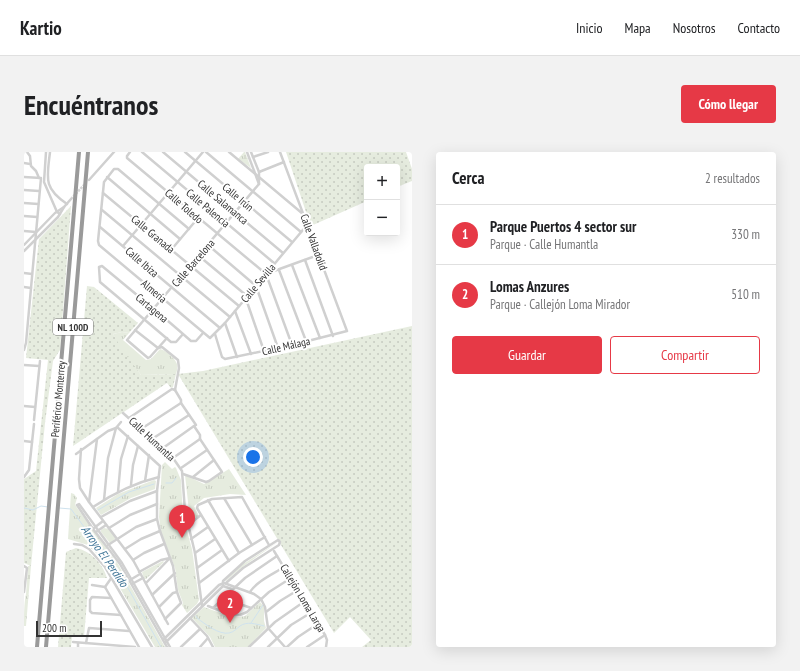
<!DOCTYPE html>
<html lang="es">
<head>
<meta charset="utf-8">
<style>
	:root { --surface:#fff; --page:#f2f2f2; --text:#202124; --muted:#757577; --line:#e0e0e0; --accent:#e63946 }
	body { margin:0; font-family:"PT Sans Narrow",sans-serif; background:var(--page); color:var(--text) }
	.controls { position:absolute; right:12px; top:12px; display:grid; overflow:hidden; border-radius:4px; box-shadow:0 4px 16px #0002 }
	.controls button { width:36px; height:36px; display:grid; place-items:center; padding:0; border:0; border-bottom:1px solid var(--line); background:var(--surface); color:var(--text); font:20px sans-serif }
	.scale { position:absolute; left:12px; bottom:10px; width:66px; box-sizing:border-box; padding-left:4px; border:2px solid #333; border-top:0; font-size:11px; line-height:14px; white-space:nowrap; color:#333; -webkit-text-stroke:3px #fff; paint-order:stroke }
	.you { position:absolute; left:229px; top:305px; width:14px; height:14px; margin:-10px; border:3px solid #fff; border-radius:50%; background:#1a73e8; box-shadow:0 0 0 6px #1a73e833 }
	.badge { display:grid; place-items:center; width:26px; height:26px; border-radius:50%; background:var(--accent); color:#fff; font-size:13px; font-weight:700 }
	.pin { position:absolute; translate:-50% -33px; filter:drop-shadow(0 1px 2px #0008) }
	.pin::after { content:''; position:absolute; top:21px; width:14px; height:12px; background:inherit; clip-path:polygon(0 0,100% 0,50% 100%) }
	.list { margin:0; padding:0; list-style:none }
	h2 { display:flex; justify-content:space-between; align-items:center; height:52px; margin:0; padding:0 16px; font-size:17px }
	h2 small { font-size:13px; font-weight:400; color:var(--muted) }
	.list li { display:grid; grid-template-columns:26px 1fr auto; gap:12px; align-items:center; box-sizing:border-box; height:60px; padding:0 16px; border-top:1px solid var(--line) }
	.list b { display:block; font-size:15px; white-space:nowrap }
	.list p { margin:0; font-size:13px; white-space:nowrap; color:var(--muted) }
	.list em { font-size:13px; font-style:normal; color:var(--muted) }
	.actions { display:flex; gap:8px; padding:12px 16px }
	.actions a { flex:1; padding:9px 0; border:1px solid var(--accent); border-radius:4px; text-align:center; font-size:14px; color:var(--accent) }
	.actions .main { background:var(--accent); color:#fff }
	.map { position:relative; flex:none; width:388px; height:495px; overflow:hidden; border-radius:4px }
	header { display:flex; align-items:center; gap:24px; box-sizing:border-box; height:56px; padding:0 20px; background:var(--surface); border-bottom:1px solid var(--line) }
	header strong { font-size:19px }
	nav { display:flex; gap:22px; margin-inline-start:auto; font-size:14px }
	.intro { display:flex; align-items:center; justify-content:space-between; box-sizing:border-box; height:96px; padding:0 24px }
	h1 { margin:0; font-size:28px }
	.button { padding:10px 18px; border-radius:4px; background:var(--accent); color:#fff; font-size:14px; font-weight:700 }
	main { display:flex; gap:24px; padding:0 24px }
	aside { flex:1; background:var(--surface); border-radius:4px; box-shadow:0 4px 16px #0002 }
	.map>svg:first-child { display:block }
	.grass { fill:url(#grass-dots) }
	.park { fill:url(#park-tufts) }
	.pitch { fill:#e6ecdf }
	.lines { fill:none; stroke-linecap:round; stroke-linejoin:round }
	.stream { stroke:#cfe2ee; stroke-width:1 }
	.minor-tunnel { stroke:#d6d6d6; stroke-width:2.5; stroke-dasharray:2.5 1; stroke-linecap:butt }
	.minor { stroke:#d0d0d0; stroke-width:2.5 }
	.highway { stroke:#9a9a9a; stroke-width:4 }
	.labels { text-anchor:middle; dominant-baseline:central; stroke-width:4; stroke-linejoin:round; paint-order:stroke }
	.shield { fill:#fff; stroke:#707070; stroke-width:1 }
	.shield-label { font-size:10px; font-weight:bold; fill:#333 }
	.street-label { font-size:11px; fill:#333; stroke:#fff }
	.water-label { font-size:12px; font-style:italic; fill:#3f7597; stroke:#fff }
</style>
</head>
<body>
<header>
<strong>Kartio</strong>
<nav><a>Inicio</a><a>Mapa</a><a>Nosotros</a><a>Contacto</a></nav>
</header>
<div class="intro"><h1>Encuéntranos</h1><a class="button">Cómo llegar</a></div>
<main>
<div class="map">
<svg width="388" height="495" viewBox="0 0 388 495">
	<defs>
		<pattern id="grass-dots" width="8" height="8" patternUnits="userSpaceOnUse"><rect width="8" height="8" fill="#e6ecdf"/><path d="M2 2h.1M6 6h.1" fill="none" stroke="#c6cbc0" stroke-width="1.8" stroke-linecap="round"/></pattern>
		<pattern id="park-tufts" width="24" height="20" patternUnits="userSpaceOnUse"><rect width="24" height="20" fill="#e6ecdf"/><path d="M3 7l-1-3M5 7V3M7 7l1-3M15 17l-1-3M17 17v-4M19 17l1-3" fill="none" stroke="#c6cbc0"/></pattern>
	</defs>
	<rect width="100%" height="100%" fill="#fff"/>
	<g class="grass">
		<polygon points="262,0 382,0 388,17 388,29 373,35 373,15 343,15 343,49 289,73 288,78"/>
		<polygon points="47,54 36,198 29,209 21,271 7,414 0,411 0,327 12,319 24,208 2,206 15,87"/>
		<polygon points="63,134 70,135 114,171 105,181 98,180 89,182 117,223 152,222 149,235 147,236 143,231 49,294"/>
		<polygon points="388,174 388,495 338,495 347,488 326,465 310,481 154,222 179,219"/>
		<path d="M52,396C67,399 79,412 83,426H65L60,485L48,484L47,495H34L42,400Z"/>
	</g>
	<g class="park">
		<polygon points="220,0 221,0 227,16 214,7"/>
		<path d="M98,180L105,181L99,188L122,208L127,207L136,197C142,198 151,206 153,212C154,215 153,219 152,222L117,223L99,199L89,182Z"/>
		<polygon points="141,310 148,317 151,315 152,316 157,328 159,365 168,397 175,448 173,452 163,461 158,453 159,451 154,438 151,416 137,380 135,365 138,313"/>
		<polygon points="205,317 222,343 206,342 180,346 170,354 175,364 166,368 161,323 180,332"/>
		<polygon points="130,328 132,329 131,337 107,346 77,363 72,356 94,342"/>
		<polygon points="47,341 50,342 53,346 51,353 94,412 141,495 131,495 81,411 64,393 44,387"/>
		<polygon points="80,376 85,377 91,385 91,387 86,391 77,380 77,378"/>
		<polygon points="254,390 217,416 202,429 201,429 216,414"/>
		<polygon points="139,409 140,410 122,427 120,427 118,420"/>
		<path d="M4,414H7L2,474H0C0,464 0,450 2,442Z"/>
		<polygon points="236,450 240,455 240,469 242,476 224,495 191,495 186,485 168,466 180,455 199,462 215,465 221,464"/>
	</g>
	<polygon class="pitch" points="205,331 205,338 195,339 194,332"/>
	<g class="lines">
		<g class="stream">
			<polyline points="142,331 148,331 152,326"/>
			<polyline points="0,356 9,358 17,354 24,355"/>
			<polyline points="35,356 47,357 63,379 74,390 95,420 137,495"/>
			<polyline points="74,358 105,340 130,332"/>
			<path d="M172,464L173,466C181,472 195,483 205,481C210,480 212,477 216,474C223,469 232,472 240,474"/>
			<polyline points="227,471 239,453"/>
		</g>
		<polyline class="minor-tunnel" points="47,47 60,33"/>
		<g class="minor">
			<polyline points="3,0 6,4 7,14 12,19 15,26"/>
			<polyline points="22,0 20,30 33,60 36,62"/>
			<path d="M26,0C23,26 19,36 43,52"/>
			<polyline points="106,0 103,4 103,6 242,122 268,193"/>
			<polyline points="118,0 250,111"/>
			<polyline points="139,0 259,101"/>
			<polyline points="161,0 268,90"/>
			<polyline points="182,0 277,80"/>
			<polyline points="205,0 279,62"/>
			<polyline points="223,0 235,32"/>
			<polyline points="229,5 244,0"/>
			<polyline points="0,11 6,12"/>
			<polyline points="235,20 260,10"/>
			<polyline points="0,25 17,26 2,191 0,198"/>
			<polyline points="83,25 156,87"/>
			<polyline points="65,28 90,0"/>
			<polyline points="0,38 15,39"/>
			<polyline points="79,41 215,154"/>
			<polyline points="0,51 14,52"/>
			<polyline points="78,58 206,165"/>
			<polyline points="0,64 13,65"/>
			<polyline points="76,75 196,176"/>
			<polyline points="165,77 94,17 90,17 80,30 74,89 75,93 186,186 201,171 283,73"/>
			<polyline points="0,79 12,80"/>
			<polyline points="0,93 31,61 40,55 47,47"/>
			<polyline points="184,93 232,134 254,196"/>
			<polyline points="99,94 179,0"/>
			<polyline points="147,98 174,66"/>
			<polyline points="0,99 34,65 40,55"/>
			<polyline points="175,104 223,144"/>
			<polyline points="281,108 309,184"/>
			<polyline points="268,113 296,186"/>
			<polyline points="245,118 250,119 294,103"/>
			<polyline points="255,118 282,189"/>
			<polyline points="0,121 8,122"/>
			<polyline points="0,135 7,136"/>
			<polyline points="222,147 240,199"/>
			<polyline points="211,159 227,202"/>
			<polyline points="201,171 213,205"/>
			<polyline points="111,178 134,196"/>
			<path d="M159,182L152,190H147L76,130L75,115L78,114C108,139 138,163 167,189H172L179,181"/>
			<polyline points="191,182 198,205 201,207 268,193 323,179 256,0"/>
			<polyline points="143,186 126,205 124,206 103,188 235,32 235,20 227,0"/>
			<polyline points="134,196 138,195 154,208 155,216 151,238"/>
			<polyline points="0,213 15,214"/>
			<polyline points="151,238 157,248 157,251 172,273 170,274 176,283 176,287 198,320 185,329 182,330 159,322"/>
			<polyline points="0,254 11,255"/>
			<polyline points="99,261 149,306 158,319 161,359 171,401 178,454"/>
			<polyline points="105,266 148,237 151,238"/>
			<polyline points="10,268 16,209"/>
			<polyline points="93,275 136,314 133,339 133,367 136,379 149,414 153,440 157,451 141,467"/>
			<polyline points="117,277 157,251"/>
			<polyline points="128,287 165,263"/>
			<polyline points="0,289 8,290"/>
			<polyline points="139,296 170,274"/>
			<polyline points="57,297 55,327 56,336 65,350 109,408 144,472"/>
			<polyline points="52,302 84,279 92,276 97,270"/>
			<polyline points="149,306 176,287"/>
			<polyline points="157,316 183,298"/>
			<polyline points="0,325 5,318 10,272"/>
			<polyline points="169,325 190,308"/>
			<polyline points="121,329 125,303"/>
			<polyline points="107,333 109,313 114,294"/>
			<polyline points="94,340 97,307 104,284"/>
			<polyline points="200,346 228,393"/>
			<polyline points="80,348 84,306 92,276"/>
			<polyline points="184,348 215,401"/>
			<polyline points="65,350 73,287"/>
			<polyline points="53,353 55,352 98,411 146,495"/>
			<polyline points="53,353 69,377 96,412 143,495"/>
			<path d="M69,355C90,341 110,331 135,325"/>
			<polyline points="77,365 106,349 133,339"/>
			<polyline points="164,373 177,363"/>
			<polyline points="70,376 79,369"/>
			<polyline points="85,376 106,363 133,352"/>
			<polyline points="72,380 82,373"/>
			<polyline points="167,387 184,375"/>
			<polyline points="50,392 58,393 65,397 81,415 128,495"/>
			<polyline points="84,393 112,375 133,367"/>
			<polyline points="101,397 117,387 136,379"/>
			<polyline points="250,399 301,483 303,488 302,495"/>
			<polyline points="171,401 191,387"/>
			<polyline points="109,408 120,401 140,392"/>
			<polyline points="205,409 173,356 174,353 188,347 218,345 245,393"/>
			<polyline points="0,414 3,416 0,440"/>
			<polyline points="173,416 198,398"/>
			<polyline points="115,420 137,408 146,406"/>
			<polyline points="106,428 116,422"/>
			<polyline points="122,431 146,406"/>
			<polyline points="175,431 215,401 241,385"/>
			<polyline points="108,432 119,426"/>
			<polyline points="68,433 81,435"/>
			<polyline points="199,434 208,437"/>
			<polyline points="81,435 115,495"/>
			<polyline points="81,435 88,425"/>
			<path d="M226,440C233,429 249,422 260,415"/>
			<polyline points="128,443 151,421"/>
			<polyline points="87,446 68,445 66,448 66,459 68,461 97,463"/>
			<polyline points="199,446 227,456"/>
			<polyline points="184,454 207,463 216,463 223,460 245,440 267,426"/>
			<polyline points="135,455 149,441 153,440"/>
			<polyline points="189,456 221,426 253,404"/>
			<polyline points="242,460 256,449 274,438"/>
			<polyline points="166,466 183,484 189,495"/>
			<polyline points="139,488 195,433 200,431 230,442 237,447 241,455 244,476 261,495"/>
			<polyline points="49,490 111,495"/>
			<polyline points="62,491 65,476 105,479"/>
			<polyline points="141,491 199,434 199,429 221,409 254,388 256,390 255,393 219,416 202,431"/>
			<polyline points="54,495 54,491"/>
			<polyline points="157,495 176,477"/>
			<polyline points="176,495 184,486"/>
			<polyline points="225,495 251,470 281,449"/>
			<polyline points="244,495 267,473 288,460"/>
			<polyline points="263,495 274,485 295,471"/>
			<polyline points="283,495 301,483"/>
		</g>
		<g class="highway">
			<polyline points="13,495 55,0"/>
			<polyline points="22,495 64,0"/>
		</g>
	</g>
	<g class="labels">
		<rect class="shield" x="29" y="167" width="40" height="16" rx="3"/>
		<g class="shield-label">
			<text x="49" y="175">NL 100D</text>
		</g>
		<g class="street-label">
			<text transform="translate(214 45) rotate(40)">Calle Irún</text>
			<text transform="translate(199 50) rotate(40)">Calle Salamanca</text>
			<text transform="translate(160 54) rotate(41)">Calle Toledo</text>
			<text transform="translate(184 56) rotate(40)">Calle Palencia</text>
			<text transform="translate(129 82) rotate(40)">Calle Granada</text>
			<text transform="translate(290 90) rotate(70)">Calle Valladolid</text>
			<text transform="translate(118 110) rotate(41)">Calle Ibiza</text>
			<text transform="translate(169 111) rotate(-49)">Calle Barcelona</text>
			<text transform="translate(234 131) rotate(-50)">Calle Sevilla</text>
			<text transform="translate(130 139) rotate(40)">Almeria</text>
			<text transform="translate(128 156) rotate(40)">Cartagena</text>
			<text transform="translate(262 194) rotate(-13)">Calle Málaga</text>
			<text transform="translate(34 247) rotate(-85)">Periférico Monterrey</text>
			<text transform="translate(128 287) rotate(43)">Calle Humantla</text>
			<text transform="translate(279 446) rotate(59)">Callejón Loma Larga</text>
		</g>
		<g class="water-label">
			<text transform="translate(81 404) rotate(55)">Arroyo El Perdido</text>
		</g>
	</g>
</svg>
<div class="controls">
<button>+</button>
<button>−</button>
</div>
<div class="scale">200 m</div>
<div class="you"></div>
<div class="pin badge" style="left:158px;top:386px">1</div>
<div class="pin badge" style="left:206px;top:471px">2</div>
</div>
<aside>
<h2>Cerca<small>2 resultados</small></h2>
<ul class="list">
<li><span class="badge">1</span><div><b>Parque Puertos 4 sector sur</b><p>Parque · Calle Humantla</p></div><em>330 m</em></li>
<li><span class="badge">2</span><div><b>Lomas Anzures</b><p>Parque · Callejón Loma Mirador</p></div><em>510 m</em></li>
</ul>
<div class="actions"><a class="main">Guardar</a><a>Compartir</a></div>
</aside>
</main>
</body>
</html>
